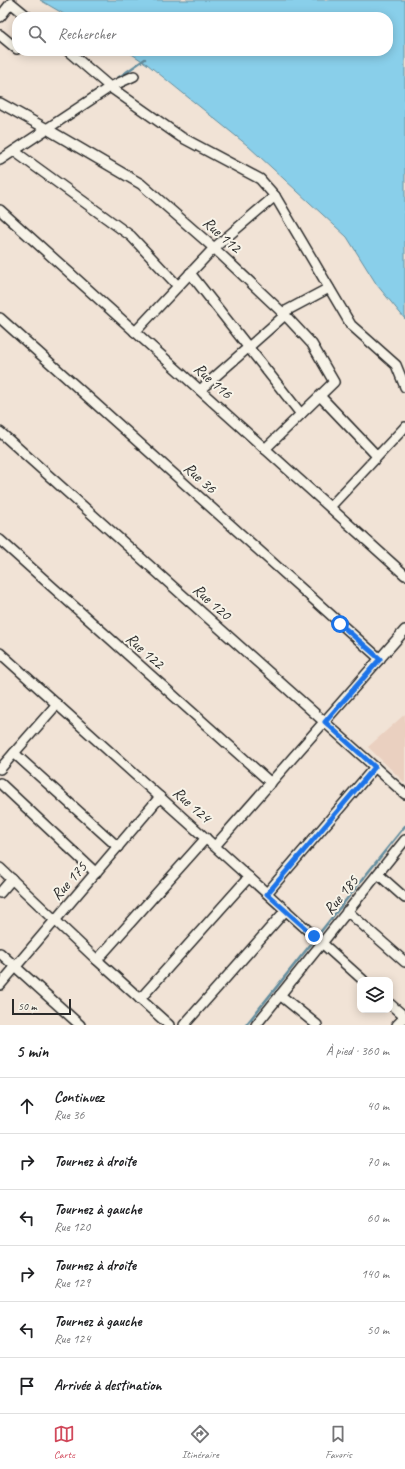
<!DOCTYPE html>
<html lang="fr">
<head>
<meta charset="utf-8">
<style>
	:root { --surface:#fff; --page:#f6f6f6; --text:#202124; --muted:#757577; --line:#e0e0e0; --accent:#d1495b }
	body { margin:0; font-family:Caveat,sans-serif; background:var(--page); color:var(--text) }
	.controls { position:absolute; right:12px; bottom:12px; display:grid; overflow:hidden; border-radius:8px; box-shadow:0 2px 10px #0003 }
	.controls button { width:36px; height:36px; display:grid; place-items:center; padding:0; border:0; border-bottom:1px solid var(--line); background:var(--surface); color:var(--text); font:20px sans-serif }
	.scale { position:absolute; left:12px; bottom:10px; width:59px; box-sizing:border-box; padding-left:4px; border:2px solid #2b2b2b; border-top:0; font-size:11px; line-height:14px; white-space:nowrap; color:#2b2b2b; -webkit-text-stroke:3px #f7f3e8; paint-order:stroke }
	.stop { position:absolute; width:12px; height:12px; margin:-9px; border:3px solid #1a73e8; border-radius:50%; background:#fff }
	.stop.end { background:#1a73e8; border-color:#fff; box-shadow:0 1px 4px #0008 }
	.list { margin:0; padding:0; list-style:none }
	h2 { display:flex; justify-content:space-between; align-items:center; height:52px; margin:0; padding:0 16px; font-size:17px }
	h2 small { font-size:13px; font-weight:400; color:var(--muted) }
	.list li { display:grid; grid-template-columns:26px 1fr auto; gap:12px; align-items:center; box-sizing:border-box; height:56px; padding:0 16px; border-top:1px solid var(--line) }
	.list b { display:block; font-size:15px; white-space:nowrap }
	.list p { margin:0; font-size:13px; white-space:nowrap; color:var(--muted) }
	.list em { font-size:13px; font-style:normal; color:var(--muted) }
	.icon { flex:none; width:22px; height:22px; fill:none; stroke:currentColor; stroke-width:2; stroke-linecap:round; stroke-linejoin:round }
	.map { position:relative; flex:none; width:405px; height:1025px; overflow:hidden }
	.search { position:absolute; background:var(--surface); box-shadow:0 2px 10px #0003; left:12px; right:12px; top:12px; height:44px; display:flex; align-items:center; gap:10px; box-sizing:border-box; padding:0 14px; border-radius:16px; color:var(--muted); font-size:15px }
	.sheet { height:388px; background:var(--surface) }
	nav { display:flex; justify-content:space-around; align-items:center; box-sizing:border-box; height:56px; border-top:1px solid var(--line); background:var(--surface); font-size:11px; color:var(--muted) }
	nav a { display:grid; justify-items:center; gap:2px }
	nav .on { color:var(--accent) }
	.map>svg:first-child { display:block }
	.built { fill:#ead0c0 }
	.water { fill:#89cfea; stroke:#638d9e }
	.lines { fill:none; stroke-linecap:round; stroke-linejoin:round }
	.stream { stroke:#638d9e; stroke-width:2.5 }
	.minor-casing { stroke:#2b2b2b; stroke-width:12 }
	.minor { stroke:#f7f3e8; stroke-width:9 }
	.route { stroke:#1a73e8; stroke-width:5 }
	.labels { text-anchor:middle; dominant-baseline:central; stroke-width:4; stroke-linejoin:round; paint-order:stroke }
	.street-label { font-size:16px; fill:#2b2b2b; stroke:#f7f3e8 }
</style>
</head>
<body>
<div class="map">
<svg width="405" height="1025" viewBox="0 0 405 1025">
	<rect width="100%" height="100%" fill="#f1e3d6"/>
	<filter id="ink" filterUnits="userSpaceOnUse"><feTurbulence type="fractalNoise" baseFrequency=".025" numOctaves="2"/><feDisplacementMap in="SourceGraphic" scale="8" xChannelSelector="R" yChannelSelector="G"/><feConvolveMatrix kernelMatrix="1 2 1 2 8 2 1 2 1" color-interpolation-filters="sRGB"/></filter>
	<g filter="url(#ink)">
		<polygon class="built" points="405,714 405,783 368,747"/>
		<polygon class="water" points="40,0 405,0 405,319 377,285 347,237 247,145 147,64 127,51 388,51 388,17 69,17"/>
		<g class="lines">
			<g class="stream">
				<polyline points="112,82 145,59"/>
				<polyline points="318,935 405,826"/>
				<polyline points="246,1025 315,939"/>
			</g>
			<defs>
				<g id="minor">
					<polyline points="0,17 11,3 28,17"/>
					<polyline points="0,35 17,49"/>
					<polyline points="68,51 110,87 181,137 260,179 275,196 351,325 396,365 405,387"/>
					<polyline points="0,103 47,129 141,184 214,248 285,315 312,344 334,382 265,449"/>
					<polyline points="14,151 131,236 178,286"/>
					<polyline points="0,160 110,87 134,76"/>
					<polyline points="0,210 405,575"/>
					<polyline points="190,273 301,414"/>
					<polyline points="282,313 329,288"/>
					<polyline points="0,318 380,659"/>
					<polyline points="135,332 214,248 275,196"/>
					<polyline points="200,390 285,315"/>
					<polyline points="320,396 377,456"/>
					<polyline points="0,432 405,794"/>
					<polyline points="330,507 405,427"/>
					<polyline points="0,540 271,783"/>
					<polyline points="0,653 363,980"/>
					<polyline points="14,753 118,847"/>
					<polyline points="0,769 57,704"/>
					<polyline points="0,783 96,873"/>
					<polyline points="215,846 405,630"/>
					<polyline points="0,868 97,960 169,1025"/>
					<polyline points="378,874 405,898"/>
					<polyline points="0,893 12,879"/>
					<polyline points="267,893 375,767"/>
					<polyline points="347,911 405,962"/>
					<polyline points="0,953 80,1025"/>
					<polyline points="97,960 206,838"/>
					<polyline points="0,985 160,797"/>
					<polyline points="280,995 317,1025"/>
					<polyline points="140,999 249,877"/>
					<polyline points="390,1004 405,1017"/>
					<polyline points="184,1025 286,910"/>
					<polyline points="256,1025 405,840"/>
					<polyline points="397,1025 405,1017"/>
				</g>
			</defs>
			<use href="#minor" class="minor-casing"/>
			<use href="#minor" class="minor"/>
		</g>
	</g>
	<g class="lines" filter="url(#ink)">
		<polyline class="route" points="314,936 267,894 375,767 325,722 380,659 340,624"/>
	</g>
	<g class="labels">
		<g class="street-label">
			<text transform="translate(222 235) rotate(42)">Rue 112</text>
			<text transform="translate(213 381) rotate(42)">Rue 116</text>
			<text transform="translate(200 478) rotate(42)">Rue 36</text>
			<text transform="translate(212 602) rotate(42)">Rue 120</text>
			<text transform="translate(145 651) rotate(42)">Rue 122</text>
			<text transform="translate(192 805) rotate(42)">Rue 124</text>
			<text transform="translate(69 881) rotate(-48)">Rue 175</text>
			<text transform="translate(341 895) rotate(-51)">Rue 185</text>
		</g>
	</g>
</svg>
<div class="controls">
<button><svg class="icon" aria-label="layers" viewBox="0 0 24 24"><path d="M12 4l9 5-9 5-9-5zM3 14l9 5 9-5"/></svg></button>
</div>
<div class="scale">50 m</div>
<div class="stop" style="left:340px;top:624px"></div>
<div class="stop end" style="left:314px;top:936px"></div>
<div class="search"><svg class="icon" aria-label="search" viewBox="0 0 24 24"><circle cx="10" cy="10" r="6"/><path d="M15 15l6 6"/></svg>Rechercher</div>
</div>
<section class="sheet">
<h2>5 min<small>À pied · 360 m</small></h2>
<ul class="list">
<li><svg class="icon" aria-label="ahead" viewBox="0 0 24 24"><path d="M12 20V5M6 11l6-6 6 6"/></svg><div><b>Continuez</b><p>Rue 36</p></div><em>40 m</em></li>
<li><svg class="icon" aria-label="right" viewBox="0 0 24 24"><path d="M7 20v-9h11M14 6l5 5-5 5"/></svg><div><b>Tournez à droite</b></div><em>70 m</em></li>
<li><svg class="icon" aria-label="left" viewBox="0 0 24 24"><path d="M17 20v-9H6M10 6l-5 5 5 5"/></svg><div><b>Tournez à gauche</b><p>Rue 120</p></div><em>60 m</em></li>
<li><svg class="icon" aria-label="right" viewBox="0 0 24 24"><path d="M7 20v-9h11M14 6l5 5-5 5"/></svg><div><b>Tournez à droite</b><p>Rue 129</p></div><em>140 m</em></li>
<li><svg class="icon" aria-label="left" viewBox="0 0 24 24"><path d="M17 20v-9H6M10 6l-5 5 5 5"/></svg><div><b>Tournez à gauche</b><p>Rue 124</p></div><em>50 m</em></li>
<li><svg class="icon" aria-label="arrive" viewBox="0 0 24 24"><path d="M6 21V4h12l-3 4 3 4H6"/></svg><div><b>Arrivée à destination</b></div></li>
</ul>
</section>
<nav>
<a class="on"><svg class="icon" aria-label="map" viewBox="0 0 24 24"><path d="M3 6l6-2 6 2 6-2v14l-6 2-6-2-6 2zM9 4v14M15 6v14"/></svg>Carte</a>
<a><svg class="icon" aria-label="directions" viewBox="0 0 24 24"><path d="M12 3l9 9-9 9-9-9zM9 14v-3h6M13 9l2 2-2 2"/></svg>Itinéraire</a>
<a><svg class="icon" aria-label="saved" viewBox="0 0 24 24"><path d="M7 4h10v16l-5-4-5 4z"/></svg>Favoris</a>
</nav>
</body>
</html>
